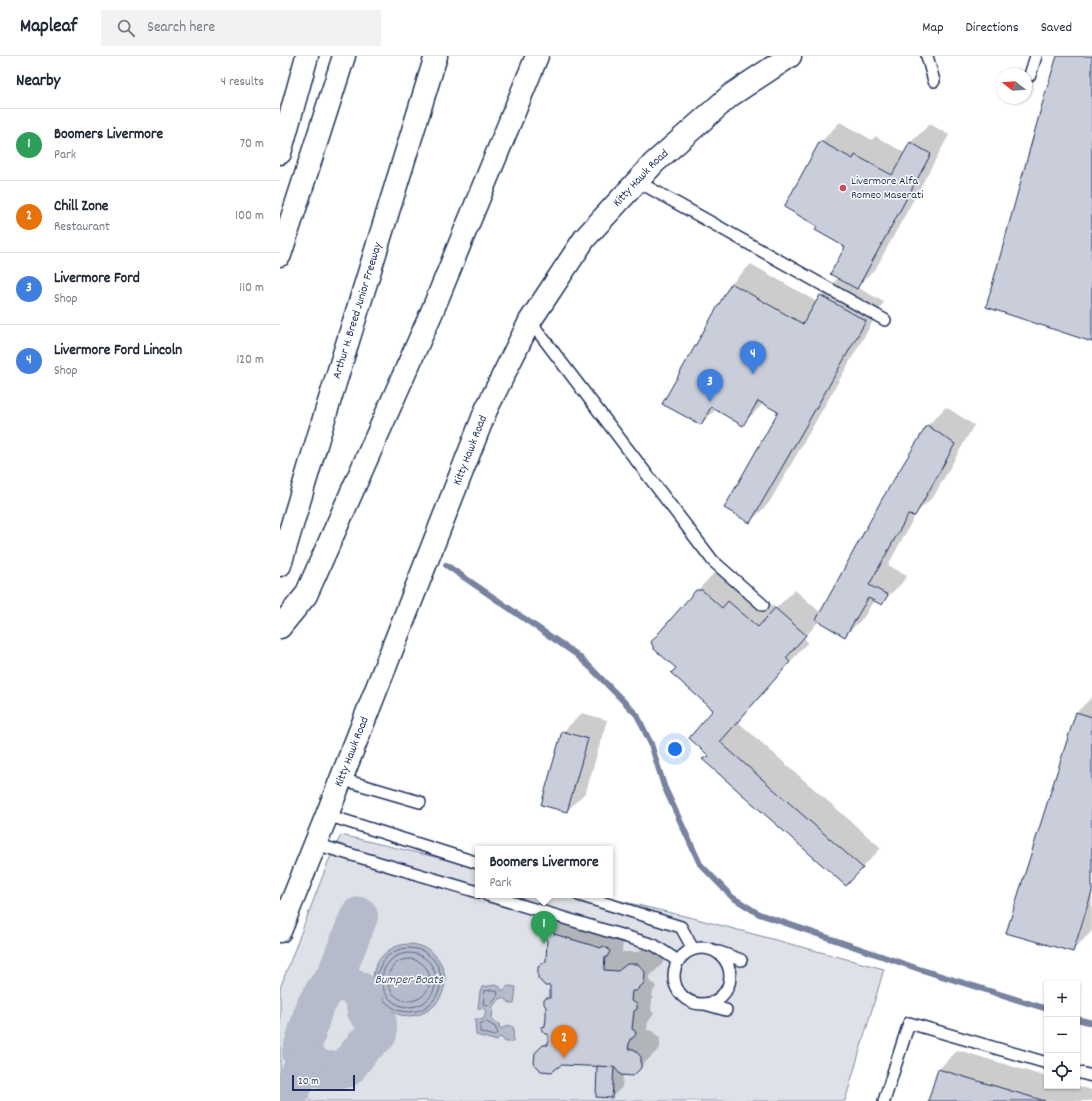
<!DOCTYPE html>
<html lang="en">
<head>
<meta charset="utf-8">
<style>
	:root { --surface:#fff; --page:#f2f2f3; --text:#1f2937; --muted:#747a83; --line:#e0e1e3; --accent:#d1495b }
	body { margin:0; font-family:Dekko,sans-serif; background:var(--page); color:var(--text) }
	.controls { position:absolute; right:12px; bottom:12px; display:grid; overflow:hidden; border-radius:0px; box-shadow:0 1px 3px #0004 }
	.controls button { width:36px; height:36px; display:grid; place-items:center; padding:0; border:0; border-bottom:1px solid var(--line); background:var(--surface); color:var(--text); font:20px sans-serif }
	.compass { position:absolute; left:716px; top:12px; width:36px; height:36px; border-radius:50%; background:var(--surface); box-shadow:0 1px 3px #0004; rotate:287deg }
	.scale { position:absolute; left:12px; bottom:10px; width:63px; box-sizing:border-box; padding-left:4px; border:2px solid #1b2f5e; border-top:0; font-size:11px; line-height:14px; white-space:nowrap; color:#1b2f5e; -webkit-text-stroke:3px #fff; paint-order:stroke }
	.you { position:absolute; left:395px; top:693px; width:14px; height:14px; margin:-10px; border:3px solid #fff; border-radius:50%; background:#1a73e8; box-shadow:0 0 0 6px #1a73e833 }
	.badge { display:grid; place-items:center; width:26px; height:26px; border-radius:50%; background:var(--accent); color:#fff; font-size:13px; font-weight:700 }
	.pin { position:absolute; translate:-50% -33px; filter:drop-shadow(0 1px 2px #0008) }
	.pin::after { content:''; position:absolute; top:21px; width:14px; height:12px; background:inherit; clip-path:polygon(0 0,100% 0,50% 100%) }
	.popup { position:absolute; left:195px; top:790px; width:138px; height:52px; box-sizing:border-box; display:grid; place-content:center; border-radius:0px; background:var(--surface); filter:drop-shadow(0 1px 3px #0005); font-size:13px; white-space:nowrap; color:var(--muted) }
	.popup b { font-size:15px; color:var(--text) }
	.popup::after { content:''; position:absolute; left:50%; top:100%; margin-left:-8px; border:8px solid transparent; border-top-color:var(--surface) }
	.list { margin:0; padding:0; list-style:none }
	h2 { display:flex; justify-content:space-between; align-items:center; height:52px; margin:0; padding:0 16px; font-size:17px }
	h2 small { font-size:13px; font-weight:400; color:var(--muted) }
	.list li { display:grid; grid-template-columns:26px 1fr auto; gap:12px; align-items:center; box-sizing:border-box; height:72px; padding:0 16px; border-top:1px solid var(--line) }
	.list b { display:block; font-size:15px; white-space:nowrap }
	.list p { margin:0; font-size:13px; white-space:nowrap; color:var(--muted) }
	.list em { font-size:13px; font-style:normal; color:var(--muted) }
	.icon { flex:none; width:22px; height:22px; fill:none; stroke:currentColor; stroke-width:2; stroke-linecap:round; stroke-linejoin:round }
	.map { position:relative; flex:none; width:812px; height:1045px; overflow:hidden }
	header { display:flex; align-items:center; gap:24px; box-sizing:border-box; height:56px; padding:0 20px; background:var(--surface); border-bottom:1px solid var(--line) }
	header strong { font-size:19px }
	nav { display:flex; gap:22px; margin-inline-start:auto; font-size:14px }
	.search { width:280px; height:36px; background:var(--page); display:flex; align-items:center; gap:10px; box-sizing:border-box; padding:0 14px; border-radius:0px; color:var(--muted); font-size:15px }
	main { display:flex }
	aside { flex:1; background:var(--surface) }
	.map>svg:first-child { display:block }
	.green { fill:#dee1e7; stroke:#7c88a2 }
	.water { fill:#b5bbca; stroke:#77839f }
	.shadow { fill:#0003 }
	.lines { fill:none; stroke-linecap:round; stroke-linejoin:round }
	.shore { stroke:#596789; stroke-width:1 }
	.stream { stroke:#77839f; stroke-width:6 }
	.river { stroke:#b5bbca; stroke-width:38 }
	.building { fill:#caceda; stroke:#1b2f5e }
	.lane-casing { stroke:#1b2f5e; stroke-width:14 }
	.secondary-casing { stroke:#1b2f5e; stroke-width:25 }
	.highway-casing { stroke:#1b2f5e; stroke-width:25 }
	.lane { stroke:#fff; stroke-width:11 }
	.secondary { stroke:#fff; stroke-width:22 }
	.highway { stroke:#fff; stroke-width:22 }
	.poi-dot { fill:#d1495b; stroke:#fff; stroke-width:1.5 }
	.labels { text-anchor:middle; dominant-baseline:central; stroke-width:3; stroke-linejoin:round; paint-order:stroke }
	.street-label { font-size:12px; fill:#1b2f5e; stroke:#fff }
	.poi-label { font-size:12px; fill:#1b2f5e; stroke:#fff; text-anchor:start }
	.water-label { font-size:13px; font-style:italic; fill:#49597e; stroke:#fff }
</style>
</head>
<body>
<header>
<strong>Mapleaf</strong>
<div class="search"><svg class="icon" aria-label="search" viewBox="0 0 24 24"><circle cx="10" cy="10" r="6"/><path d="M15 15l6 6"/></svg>Search here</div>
<nav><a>Map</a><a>Directions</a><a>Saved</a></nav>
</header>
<main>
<aside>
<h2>Nearby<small>4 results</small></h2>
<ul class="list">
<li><span class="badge" style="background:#2e9e5b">1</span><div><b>Boomers Livermore</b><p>Park</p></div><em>70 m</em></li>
<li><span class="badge" style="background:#e8710a">2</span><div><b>Chill Zone</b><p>Restaurant</p></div><em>100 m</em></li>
<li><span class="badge" style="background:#3f7fe0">3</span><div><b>Livermore Ford</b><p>Shop</p></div><em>110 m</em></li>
<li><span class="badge" style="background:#3f7fe0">4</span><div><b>Livermore Ford Lincoln</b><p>Shop</p></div><em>120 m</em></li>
</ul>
</aside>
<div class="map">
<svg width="812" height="1045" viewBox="0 0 812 1045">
	<rect width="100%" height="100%" fill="#fff"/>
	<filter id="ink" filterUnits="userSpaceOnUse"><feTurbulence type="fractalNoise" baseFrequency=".025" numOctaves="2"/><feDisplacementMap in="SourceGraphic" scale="8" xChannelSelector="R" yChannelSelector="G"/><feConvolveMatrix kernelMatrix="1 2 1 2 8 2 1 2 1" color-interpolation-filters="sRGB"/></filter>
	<g filter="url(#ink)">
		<polygon class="green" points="61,779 198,811 198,839 315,839 417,863 604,913 565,1045 0,1045 0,932 48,806"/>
		<g class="water">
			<circle cx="129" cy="924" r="36"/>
			<polygon points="215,929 220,931 222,935 228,930 236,931 234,948 231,948 223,942 220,942 213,950 212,964 219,968 220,973 230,969 234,972 233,986 225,986 221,981 218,982 217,985 196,979 195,963 204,963 206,953 198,952 200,936 202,931"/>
		</g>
		<g class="shadow">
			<polygon points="560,66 592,84 595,80 625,97 630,87 650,68 669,79 596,212 577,231 604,246 489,447 470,466 499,356 484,347 463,368 436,353 421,368 384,347 452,227 471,208 537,246 541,240 559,221 567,191 539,169 541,86"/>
			<polygon points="666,351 694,369 654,440 637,456 608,509 627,520 621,528 601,547 594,544 584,561 565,580 539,565 524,582 528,586 458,666 601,792 566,829 424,703 429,698 435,654 397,612 417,535 436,515 462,533 468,527 496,552 515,534 541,557 647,370"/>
			<polygon points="812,641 812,875 793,894 796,657"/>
			<polygon points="302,657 327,664 306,736 287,755 283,676"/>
			<polygon points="288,855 292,856 293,859 341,873 343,872 346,873 348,876 343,884 342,896 358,896 367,889 384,897 383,907 370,920 370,926 373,927 376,929 375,933 373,935 371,954 374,958 368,966 367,974 373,975 380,982 380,992 352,1019 343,1018 342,1031 332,1041 318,1009 256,997 269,984 269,977 263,971 266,968 267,951 265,945 271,938 267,904 268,884 266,876 285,856"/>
			<polygon points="678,994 767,1021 767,1030 797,1030 812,1034 812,1045 649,1045 659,1013"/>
		</g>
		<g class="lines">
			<g class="shore">
				<circle cx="129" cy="924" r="32"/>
				<circle cx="129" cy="924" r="27"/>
				<circle cx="129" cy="924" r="21"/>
				<polygon points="214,934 217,935 218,939 209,949 203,948 205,935"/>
				<polygon points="207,966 215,971 218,977 215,980 200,976 200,968"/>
			</g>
			<g class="stream">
				<polyline points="166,509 296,598 310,611 357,659 371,688 384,730 420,808 452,841 479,858 639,913 767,953"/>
				<polyline points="797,963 812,967"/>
			</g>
			<g class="river">
				<polyline points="55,921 82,936 86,955 98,968 98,978 83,991 66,1013 46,1015 26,1006 21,997 34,952 44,935 55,921 79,860"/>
				<polyline points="5,1045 26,1006"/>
			</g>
		</g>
		<g class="building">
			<polygon points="777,0 812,0 812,286 706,251 765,38"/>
			<polygon points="540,85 573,103 575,99 612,119 630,86 651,98 577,233 550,218 565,191 535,174 537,170 504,151"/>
			<polygon points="451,227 523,268 540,239 586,265 470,467 444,452 498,356 478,345 463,370 431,351 421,369 382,348"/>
			<polygon points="647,369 675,388 635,460 628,459 589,529 608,539 602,549 588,542 565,581 536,564 602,443"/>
			<polygon points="416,534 422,534 442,552 448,545 478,571 495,552 526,579 506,602 510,606 440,686 583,812 566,830 422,703 429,700 409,682 433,654 391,617 396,612 374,593 371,586"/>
			<polygon points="796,656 812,661 812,836 793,896 726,877"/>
			<polygon points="282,675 308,683 287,756 261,749"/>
			<polygon points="268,874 273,875 274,878 321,892 323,890 327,892 330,895 327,901 325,901 324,914 338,915 347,908 358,908 365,916 364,927 356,935 352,935 351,945 354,946 357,949 357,953 354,955 352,973 355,975 356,978 353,982 350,983 348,993 354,993 361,1001 361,1012 353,1020 341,1019 334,1011 281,1009 272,1016 261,1015 254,1007 255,997 263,989 268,989 268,978 265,978 262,975 262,971 265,970 266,962 266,951 264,948 264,944 266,942 270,942 270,930 265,930 258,922 258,911 266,905 267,884 263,880 265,875"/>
			<polygon points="317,1010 334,1011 332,1042 316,1041"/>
			<polygon points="658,1013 765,1045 648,1045"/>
		</g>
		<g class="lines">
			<defs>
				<g id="lane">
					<polyline points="647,0 654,25"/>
					<polyline points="750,19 756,0"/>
					<polyline points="357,125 605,264"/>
					<polyline points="250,265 433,505 483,549"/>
					<polyline points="61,723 140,746"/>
					<polyline points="47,759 198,807"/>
					<polyline points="35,788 198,836"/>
					<polyline points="207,839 374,889 398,905"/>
					<polyline points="299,839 401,871 413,893"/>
					<circle cx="422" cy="920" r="28"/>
					<polyline points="439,896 461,904"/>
					<polyline points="425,948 446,954"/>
					<polyline points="797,1016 812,1020"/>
					<polyline points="604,1045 629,967 767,1007"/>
				</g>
				<g id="secondary">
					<path id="s1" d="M0,875L47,759L206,354L250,265L305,182L374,107L451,39L510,0"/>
				</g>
				<g id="highway">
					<polyline points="0,97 27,0"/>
					<polyline points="0,199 64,0"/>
					<path id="s2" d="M0,509L38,382L156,0"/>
					<polyline points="0,571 26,539 151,258 257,0"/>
				</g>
			</defs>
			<use href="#lane" class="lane-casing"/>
			<use href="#secondary" class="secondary-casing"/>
			<use href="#highway" class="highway-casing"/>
			<use href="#lane" class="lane"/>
			<use href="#secondary" class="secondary"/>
			<use href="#highway" class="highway"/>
		</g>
	</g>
	<circle class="poi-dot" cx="563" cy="132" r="4"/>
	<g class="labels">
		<g class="street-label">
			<text stroke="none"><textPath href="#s1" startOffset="841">Kitty Hawk Road</textPath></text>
			<text stroke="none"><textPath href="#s2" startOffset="266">Arthur H. Breed Junior Freeway</textPath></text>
			<text stroke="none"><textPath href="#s1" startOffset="517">Kitty Hawk Road</textPath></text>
			<text stroke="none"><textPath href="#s1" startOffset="193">Kitty Hawk Road</textPath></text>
		</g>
		<g class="poi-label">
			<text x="571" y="125">Livermore Alfa<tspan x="571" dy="14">Romeo Maserati</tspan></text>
		</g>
		<g class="water-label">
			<text x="129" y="924">Bumper Boats</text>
		</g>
	</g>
</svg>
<div class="controls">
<button>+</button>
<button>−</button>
<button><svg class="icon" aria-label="locate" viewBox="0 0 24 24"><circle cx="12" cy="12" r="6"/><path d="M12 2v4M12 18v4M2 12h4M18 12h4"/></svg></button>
</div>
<svg class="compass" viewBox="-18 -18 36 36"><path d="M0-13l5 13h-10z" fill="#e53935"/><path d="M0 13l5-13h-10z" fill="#747a83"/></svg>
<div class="scale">20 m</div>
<div class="you"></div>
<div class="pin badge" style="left:264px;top:888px;background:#2e9e5b">1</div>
<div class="popup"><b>Boomers Livermore</b>Park</div>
<div class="pin badge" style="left:284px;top:1002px;background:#e8710a">2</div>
<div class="pin badge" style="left:430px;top:346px;background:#3f7fe0">3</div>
<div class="pin badge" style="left:473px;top:318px;background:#3f7fe0">4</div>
</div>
</main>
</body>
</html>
